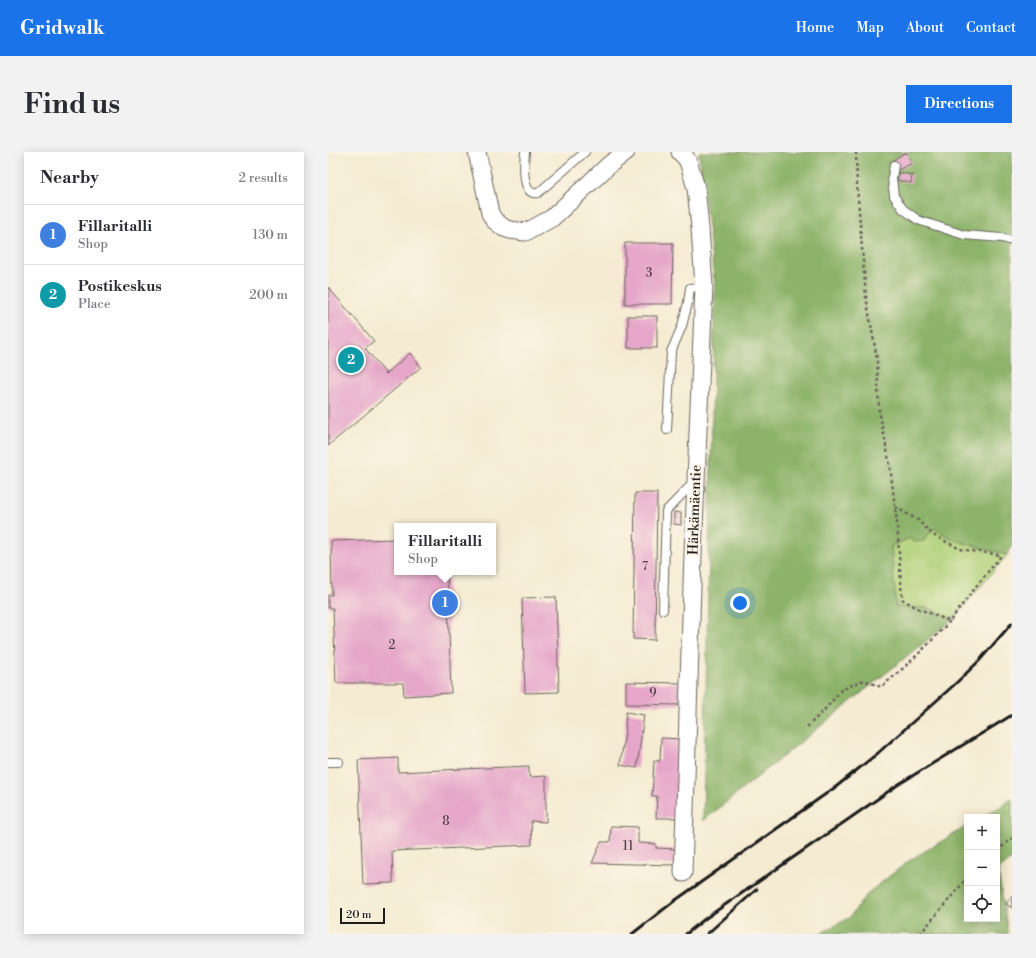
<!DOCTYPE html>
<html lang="en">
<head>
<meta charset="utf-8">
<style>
	:root { --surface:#fff; --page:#f2f2f3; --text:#2b2b33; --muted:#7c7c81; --line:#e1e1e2; --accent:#1a73e8 }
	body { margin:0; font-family:"Libre Bodoni",serif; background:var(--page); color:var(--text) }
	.controls { position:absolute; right:12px; bottom:12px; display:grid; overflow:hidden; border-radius:0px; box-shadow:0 2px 10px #0003 }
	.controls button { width:36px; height:36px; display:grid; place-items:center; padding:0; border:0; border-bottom:1px solid var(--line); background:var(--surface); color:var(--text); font:20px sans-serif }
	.scale { position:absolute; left:12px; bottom:10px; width:45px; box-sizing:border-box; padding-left:4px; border:2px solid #1c1c1c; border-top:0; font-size:11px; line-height:14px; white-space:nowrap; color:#1c1c1c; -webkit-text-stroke:3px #fcf5e5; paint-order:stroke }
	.you { position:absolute; left:412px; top:451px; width:14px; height:14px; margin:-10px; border:3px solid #fff; border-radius:50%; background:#1a73e8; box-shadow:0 0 0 6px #1a73e833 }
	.badge { display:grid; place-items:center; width:26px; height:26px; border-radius:50%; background:var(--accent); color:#fff; font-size:13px; font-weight:700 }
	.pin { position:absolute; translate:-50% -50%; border:2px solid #fff; box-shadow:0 1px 4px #0006 }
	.popup { position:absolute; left:66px; top:371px; width:102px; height:52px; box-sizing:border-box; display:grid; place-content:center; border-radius:0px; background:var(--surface); filter:drop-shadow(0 1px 3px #0005); font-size:13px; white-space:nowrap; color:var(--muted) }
	.popup b { font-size:15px; color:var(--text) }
	.popup::after { content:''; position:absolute; left:50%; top:100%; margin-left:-8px; border:8px solid transparent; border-top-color:var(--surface) }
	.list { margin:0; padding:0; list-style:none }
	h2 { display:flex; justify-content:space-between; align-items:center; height:52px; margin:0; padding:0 16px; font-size:17px }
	h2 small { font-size:13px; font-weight:400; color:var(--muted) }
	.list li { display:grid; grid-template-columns:26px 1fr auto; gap:12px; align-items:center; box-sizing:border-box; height:60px; padding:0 16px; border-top:1px solid var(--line) }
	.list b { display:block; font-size:15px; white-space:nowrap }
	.list p { margin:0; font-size:13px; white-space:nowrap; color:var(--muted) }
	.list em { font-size:13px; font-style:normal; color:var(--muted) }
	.icon { flex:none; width:22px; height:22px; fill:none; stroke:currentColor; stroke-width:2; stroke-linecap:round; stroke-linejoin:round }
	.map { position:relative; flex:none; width:684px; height:782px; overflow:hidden; border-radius:0px }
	header { display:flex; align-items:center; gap:24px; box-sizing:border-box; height:56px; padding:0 20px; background:var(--accent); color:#fff }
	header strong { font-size:19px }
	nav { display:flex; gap:22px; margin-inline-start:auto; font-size:14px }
	.intro { display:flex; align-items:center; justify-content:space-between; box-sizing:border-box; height:96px; padding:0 24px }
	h1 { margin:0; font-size:28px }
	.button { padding:10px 18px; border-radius:0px; background:var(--accent); color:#fff; font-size:14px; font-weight:700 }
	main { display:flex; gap:24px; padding:0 24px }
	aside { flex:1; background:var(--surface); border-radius:0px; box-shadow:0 2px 10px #0003 }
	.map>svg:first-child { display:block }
	.green { fill:#b1d179; stroke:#66764a }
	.forest { fill:#8cb369; stroke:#546842 }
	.building { fill:#e5a6c9 }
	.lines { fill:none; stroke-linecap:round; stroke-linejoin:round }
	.service-casing { stroke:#68645c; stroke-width:10 }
	.minor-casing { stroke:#68645c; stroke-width:19 }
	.path { stroke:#68645c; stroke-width:2.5; stroke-dasharray:3 3; stroke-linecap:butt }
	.service { stroke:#fff; stroke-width:8 }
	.minor { stroke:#fff; stroke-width:17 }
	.rail { stroke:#1c1c1c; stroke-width:3 }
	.labels { text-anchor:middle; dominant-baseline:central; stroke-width:3.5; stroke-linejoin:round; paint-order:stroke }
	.number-label { font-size:12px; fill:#4e3e47 }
	.street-label { font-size:14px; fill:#1c1c1c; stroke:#fcf5e5 }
</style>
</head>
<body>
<header>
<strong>Gridwalk</strong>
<nav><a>Home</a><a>Map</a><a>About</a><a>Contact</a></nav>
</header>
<div class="intro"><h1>Find us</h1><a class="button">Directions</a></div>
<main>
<aside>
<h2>Nearby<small>2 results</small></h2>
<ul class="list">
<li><span class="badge" style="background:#3f7fe0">1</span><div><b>Fillaritalli</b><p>Shop</p></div><em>130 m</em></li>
<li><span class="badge" style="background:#0f9aa8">2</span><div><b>Postikeskus</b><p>Place</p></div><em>200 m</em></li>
</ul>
</aside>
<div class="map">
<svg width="684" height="782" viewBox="0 0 684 782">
	<rect width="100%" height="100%" fill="#fcf5e5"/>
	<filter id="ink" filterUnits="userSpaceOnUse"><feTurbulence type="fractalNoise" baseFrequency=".025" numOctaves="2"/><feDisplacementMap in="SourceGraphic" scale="8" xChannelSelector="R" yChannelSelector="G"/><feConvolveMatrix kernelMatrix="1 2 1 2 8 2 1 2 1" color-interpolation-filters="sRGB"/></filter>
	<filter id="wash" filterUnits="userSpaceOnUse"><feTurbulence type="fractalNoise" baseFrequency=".012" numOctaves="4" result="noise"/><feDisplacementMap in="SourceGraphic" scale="16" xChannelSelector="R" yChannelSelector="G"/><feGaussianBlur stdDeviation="0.9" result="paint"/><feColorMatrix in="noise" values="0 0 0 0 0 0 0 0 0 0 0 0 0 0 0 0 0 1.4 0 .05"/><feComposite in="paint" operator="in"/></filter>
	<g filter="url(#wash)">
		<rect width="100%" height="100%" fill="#f5ebd2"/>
		<polygon class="green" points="606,376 626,388 679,403 625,467 600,456 568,455 563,394"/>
		<g class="forest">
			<polygon points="371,0 684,0 684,395 679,403 626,388 606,376 596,389 585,390 582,386 563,394 568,455 600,456 625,467 375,669 387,133"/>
			<polygon points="684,646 684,707 670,718 680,782 491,782 521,766 540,741 582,708 639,674 639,767 669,767 669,665 655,665 675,653"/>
		</g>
		<g id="blocks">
			<g class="building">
				<polygon points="578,0 584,11 570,18 565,8"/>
				<polygon points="571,20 584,23 583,31 569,28"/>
				<polygon points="297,91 345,91 344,152 297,152"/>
				<polygon points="0,135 46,189 37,196 58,222 82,201 93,215 0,294"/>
				<rect x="300" y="164" width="29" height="32"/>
				<polygon points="307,341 329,341 327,488 305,487"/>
				<polygon points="346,360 353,361 353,373 346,372"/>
				<polygon points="69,387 69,420 119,420 123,541 76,544 75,531 8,531 5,456 0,456 0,443 4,443 3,389"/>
				<polygon points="228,445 231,540 197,541 194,446"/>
				<polygon points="298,530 353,531 352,553 298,552"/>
				<polygon points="298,560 316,563 309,616 292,613 298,574 297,574"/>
				<polygon points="333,586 353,587 349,666 328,666 329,644 324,644 326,609 332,609"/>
				<polygon points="70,606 70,620 201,614 201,625 218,624 218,670 203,669 204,693 64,699 65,731 35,732 30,608"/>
				<polygon points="283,674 310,675 310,691 328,692 328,696 348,697 347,713 264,711 273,690 282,690"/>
				<polygon points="684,743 684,756 678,752"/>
			</g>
		</g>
	</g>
	<g filter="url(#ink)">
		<use href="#blocks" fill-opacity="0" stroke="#68645c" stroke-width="1"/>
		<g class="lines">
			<defs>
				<g id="service">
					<path d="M197,0C196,10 193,45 210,41L257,0"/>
					<polyline points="566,13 564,26 566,44 575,57 590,68 636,83 674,86 684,89"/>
					<polyline points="339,278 343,200 354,174 360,151 362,136 376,134"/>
					<polyline points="335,458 338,359 367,329"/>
					<polyline points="0,610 11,610"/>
				</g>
				<g id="minor">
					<polyline points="149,0 162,61 166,68 176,76 182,78 190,79 197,80 202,78 224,66 282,12 298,0"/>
					<polyline points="352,0 358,6 361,12 368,36 372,76 376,134 365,402 355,721"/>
				</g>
			</defs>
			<use href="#service" class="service-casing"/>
			<use href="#minor" class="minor-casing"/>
			<g class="path">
				<polyline points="528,0 529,34 538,145 549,207 551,258 562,314 569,371 574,447 589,456 622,469 650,432 673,404 667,402 644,399 632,397 605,383 590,368 567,355"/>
				<path d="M479,575L499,555L513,538L536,528L553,535C578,515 600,493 622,469"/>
				<polyline points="669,699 684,686"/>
				<polyline points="592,782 639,726"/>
			</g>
			<use href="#service" class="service"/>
			<use href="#minor" class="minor"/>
			<g class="rail">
				<polyline points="304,782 345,750 509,634 550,601 626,533 651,509 684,471"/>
				<polyline points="358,782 378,766 528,662 571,632 684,563"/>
				<polyline points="379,782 429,737"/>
			</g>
		</g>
	</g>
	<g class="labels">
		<g class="number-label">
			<text x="321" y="121">3</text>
			<text x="317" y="414">7</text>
			<text x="64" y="493">2</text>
			<text x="325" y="541">9</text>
			<text x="118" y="669">8</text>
			<text x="300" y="694">11</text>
		</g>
		<g class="street-label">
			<text transform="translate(367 358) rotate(-88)">Härkämäentie</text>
		</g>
	</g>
</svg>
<div class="controls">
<button>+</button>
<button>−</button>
<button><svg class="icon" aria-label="locate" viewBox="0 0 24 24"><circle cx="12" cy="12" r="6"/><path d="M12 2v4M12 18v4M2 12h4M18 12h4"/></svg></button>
</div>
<div class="scale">20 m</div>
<div class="you"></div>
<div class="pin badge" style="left:117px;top:451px;background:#3f7fe0">1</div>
<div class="popup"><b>Fillaritalli</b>Shop</div>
<div class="pin badge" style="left:23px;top:208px;background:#0f9aa8">2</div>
</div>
</main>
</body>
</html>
